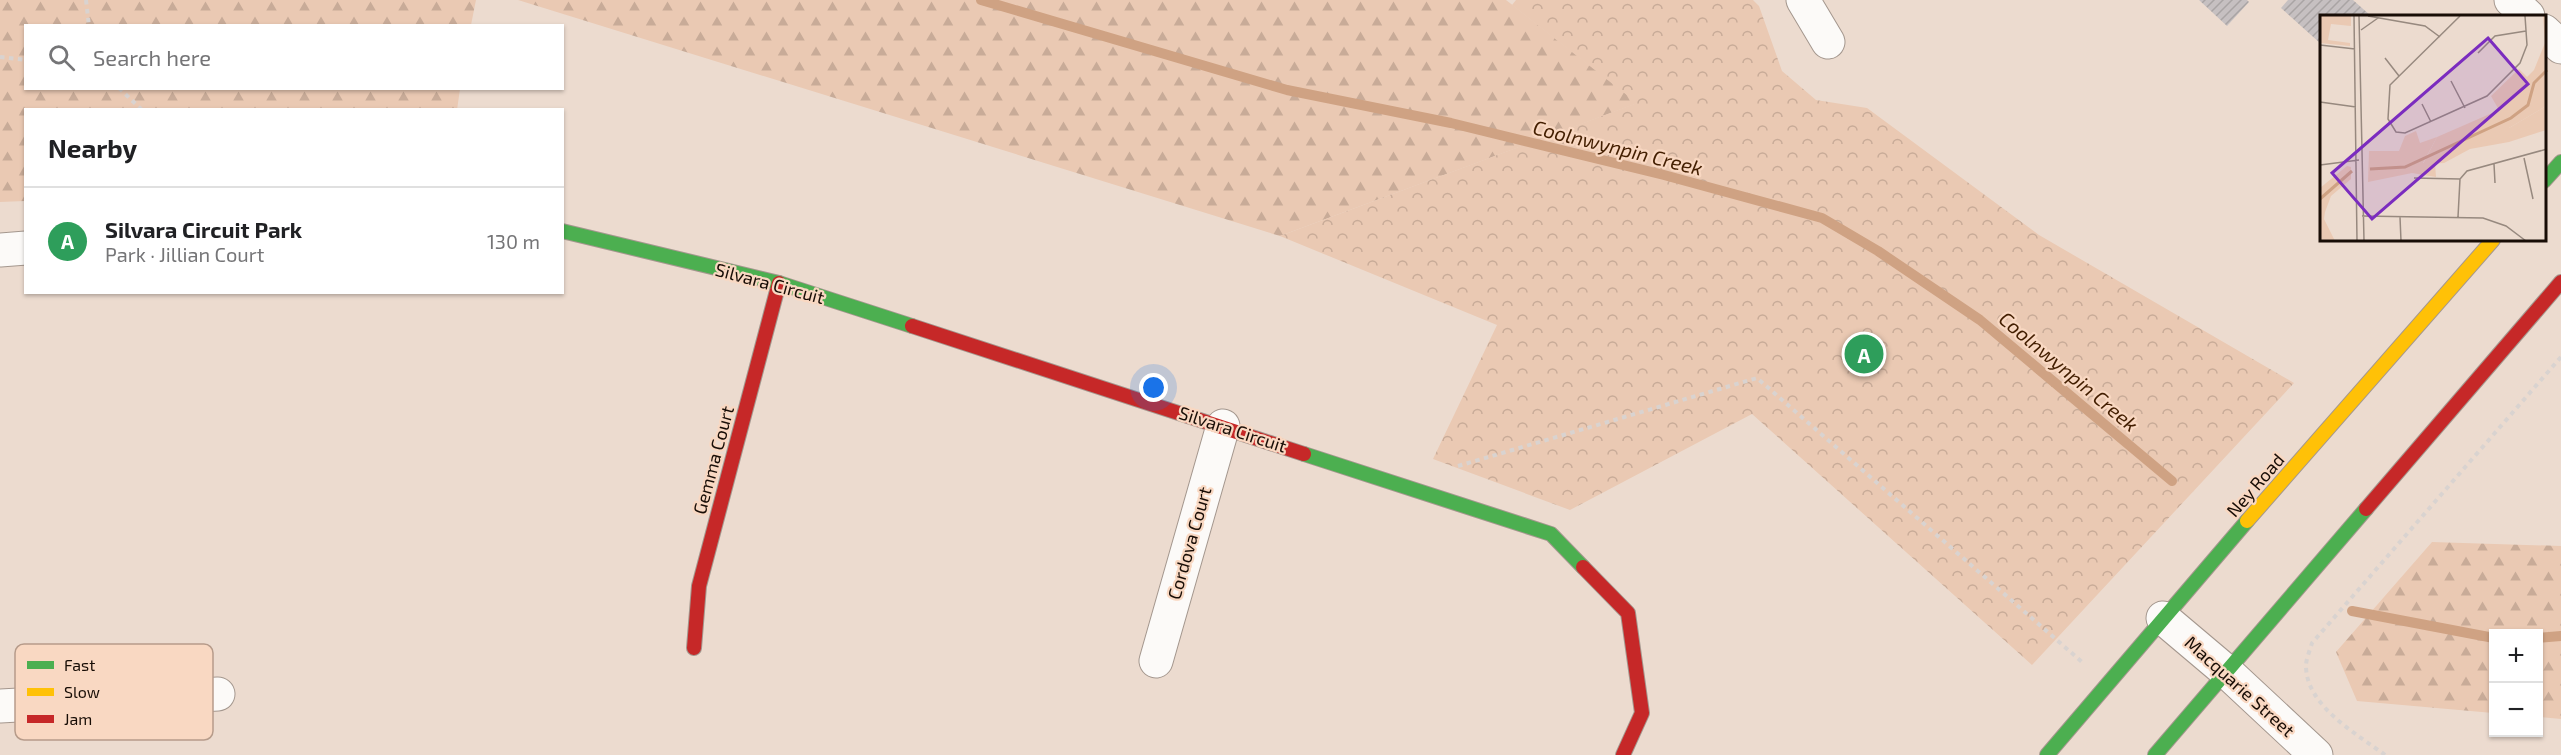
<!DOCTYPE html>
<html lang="en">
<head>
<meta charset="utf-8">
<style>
	:root { --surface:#fff; --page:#f2f2f2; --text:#202124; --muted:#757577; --line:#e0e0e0; --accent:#db2777 }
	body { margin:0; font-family:"Exo 2",sans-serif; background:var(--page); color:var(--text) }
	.controls { position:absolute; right:18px; bottom:18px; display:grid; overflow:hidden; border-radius:0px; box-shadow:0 2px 4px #0004 }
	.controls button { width:54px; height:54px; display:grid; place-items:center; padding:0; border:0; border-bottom:2px solid var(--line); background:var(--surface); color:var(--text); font:30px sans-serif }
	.you { position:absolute; left:1154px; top:388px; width:21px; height:21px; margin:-15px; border:4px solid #fff; border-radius:50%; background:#1a73e8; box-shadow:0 0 0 9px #1a73e833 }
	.badge { display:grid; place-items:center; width:39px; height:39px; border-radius:50%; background:var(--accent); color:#fff; font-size:20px; font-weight:700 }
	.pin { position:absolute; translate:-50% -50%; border:3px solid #fff; box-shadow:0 2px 6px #0006 }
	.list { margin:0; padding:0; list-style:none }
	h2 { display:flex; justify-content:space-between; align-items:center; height:78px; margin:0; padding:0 24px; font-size:26px }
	h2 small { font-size:20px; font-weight:400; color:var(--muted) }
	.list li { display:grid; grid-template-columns:39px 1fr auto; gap:18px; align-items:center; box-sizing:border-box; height:108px; padding:0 24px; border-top:2px solid var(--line) }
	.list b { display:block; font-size:22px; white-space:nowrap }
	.list p { margin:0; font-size:20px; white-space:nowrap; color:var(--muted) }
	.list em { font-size:20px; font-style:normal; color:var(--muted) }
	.icon { flex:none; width:33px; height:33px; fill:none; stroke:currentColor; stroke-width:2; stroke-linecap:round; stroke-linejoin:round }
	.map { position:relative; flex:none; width:2561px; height:755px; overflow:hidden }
	.search { position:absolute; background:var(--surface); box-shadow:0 2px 4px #0004; left:24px; top:24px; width:540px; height:66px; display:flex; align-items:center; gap:15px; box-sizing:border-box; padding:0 21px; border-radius:0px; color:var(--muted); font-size:22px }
	.panel { position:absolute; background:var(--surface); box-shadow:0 2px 4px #0004; left:24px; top:108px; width:540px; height:186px; border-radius:0px }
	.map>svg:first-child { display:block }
	.forest { fill:url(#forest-firs) }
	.park { fill:url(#park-crowns) }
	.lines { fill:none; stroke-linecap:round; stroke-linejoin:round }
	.stream { stroke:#cfa283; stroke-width:10 }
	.building { fill:url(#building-hatch) }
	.street-casing { stroke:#a4978e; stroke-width:35 }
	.fast-casing { stroke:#a4978e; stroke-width:16 }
	.slow-casing { stroke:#a4978e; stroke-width:16 }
	.jam-casing { stroke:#a4978e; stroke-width:16 }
	.path { stroke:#d9d3d0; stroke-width:4; stroke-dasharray:4.5 4.5; stroke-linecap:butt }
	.street { stroke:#fcfaf8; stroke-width:33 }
	.fast { stroke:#4caf50; stroke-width:14 }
	.slow { stroke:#ffc107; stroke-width:14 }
	.jam { stroke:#c62828; stroke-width:14 }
	.labels { text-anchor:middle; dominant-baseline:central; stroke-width:4.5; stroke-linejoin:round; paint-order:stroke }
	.street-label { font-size:18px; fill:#180d06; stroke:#f9d8c2 }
	.water-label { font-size:20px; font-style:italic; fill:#431e00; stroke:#f9d8c2 }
	.inset-river { fill:none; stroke:#cfa283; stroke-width:3 }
	.inset-road { fill:none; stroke:#97897f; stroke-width:1.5 }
	.view { fill:#7b2cbf; fill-opacity:0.15; stroke:#7b2cbf; stroke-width:3 }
	.inset-edge { fill:none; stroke:#180d06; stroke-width:3 }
	.key { fill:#f9d8c2; stroke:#b69b8a; stroke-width:1.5 }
	.key-label { font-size:16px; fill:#180d06 }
</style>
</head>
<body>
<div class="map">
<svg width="2561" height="755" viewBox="0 0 2561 755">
	<defs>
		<pattern id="forest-firs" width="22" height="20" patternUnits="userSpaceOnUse" patternTransform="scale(1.5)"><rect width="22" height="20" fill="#eac9b3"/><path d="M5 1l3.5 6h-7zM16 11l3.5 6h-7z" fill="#c8ab98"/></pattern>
		<pattern id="park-crowns" width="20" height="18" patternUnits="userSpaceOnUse" patternTransform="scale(1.5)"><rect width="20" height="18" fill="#eac9b3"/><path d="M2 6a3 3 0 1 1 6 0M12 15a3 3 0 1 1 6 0" fill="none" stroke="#c8ab98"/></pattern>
		<pattern id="building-hatch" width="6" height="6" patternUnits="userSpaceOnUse" patternTransform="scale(1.5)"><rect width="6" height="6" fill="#c6c0c1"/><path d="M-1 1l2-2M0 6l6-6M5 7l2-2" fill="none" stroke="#a9a4a4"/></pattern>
	</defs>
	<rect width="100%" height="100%" fill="#ecdbcf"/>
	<g class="forest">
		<polygon points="0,0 476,0 471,25 26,26 26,88 460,89 457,110 26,110 25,201 0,202"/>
		<polygon points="518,0 1506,0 1638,103 1280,236"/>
		<polygon points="2432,542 2561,546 2561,719 2539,717 2538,634 2494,634 2493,713 2357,701 2336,652"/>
	</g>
	<polygon class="park" points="1516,0 1753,0 1759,6 1782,71 1816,100 1867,108 2039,235 2294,383 2032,665 1752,414 1570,510 1433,459 1497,325 1280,236 1637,103 1512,5"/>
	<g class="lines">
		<g class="stream">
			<polyline points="981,0 1287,90 1451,123 1664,175 1822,218 1878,251 1980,320 2172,481"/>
			<polyline points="2352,611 2494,638"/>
			<polyline points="2538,638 2561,636"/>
		</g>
	</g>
	<g class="building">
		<polygon points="2199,0 2247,0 2249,2 2227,26"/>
		<polygon points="2288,0 2353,0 2371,16 2321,16 2321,44 2281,8"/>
	</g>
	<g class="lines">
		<defs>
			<g id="street">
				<polyline points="1803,0 1828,42"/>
				<polyline points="2511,0 2528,16"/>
				<polyline points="2544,31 2561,47"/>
				<polyline points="0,250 26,248"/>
				<polyline points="2163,618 2227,672 2316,755"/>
				<polyline points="1156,661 1223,426"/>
				<polyline points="0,706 218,694"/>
			</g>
			<g id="fast">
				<polyline points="2544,181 2561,162"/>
				<polyline points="562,231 779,283 912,326"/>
				<polyline points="1304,454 1551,534 1583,567"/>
				<polyline points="2047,755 2247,521"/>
				<polyline points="2155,755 2366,509"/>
			</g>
			<polyline id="slow" points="2247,521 2493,240"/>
			<g id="jam">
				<polyline points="912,326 1304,454"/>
				<polyline points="2366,509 2561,282"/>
				<polyline points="1583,567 1628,613 1642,713 1623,755"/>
				<polyline points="694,648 699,586 779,283"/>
			</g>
		</defs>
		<use href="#street" class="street-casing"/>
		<use href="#fast" class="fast-casing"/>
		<use href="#slow" class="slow-casing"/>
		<use href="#jam" class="jam-casing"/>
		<g class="path">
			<polyline points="86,0 89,26"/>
			<polyline points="0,57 26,60"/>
			<polyline points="119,88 142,110"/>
			<polyline points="1458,466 1757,378 2082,662"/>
			<path d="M2385,755C2357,734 2306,706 2306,666C2306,659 2310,650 2312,643L2561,357"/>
		</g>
		<use href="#street" class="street"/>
		<use href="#fast" class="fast"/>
		<use href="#slow" class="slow"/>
		<use href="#jam" class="jam"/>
	</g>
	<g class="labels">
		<g class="street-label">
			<text transform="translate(770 283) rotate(15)">Silvara Circuit</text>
			<text transform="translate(1233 429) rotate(18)">Silvara Circuit</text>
			<text transform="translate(713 460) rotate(-75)">Gemma Court</text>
			<text transform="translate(2255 485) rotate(-49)">Ney Road</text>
			<text transform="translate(1189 543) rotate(-74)">Cordova Court</text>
			<text transform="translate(2240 686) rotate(42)">Macquarie Street</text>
		</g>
		<g class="water-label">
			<text transform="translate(1618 147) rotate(14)">Coolnwynpin Creek</text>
			<text transform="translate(2069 371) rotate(40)">Coolnwynpin Creek</text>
		</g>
	</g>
	<g transform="translate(2320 15)">
		<rect width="226" height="226" fill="#ecdbcf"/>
		<path d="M223,1H226V91L189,113V127L150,134L124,148L103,149L117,122L179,95L171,81L199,54L207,62L214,55L225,28ZM27,151L31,152V164L11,181L5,197L4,204L15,226H0V173Z" fill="#eac9b3"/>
		<path d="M0,1H31V11L11,9L8,25L30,28V31L0,28ZM226,91V115L189,127V113ZM96,116L100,128L117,122L103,148H115L116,162L92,158L48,167L49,136H79L85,121Z" fill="#eac9b3"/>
		<path class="inset-river" d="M50,154L85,152L191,103L208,90L214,68L227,55M0,184L32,156"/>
		<path class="inset-road" d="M34,1L37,226M39,1L44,226M48,1L105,11L120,22M140,1L70,70L68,104L76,117L85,118L167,81L200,48L207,30L205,1M41,15L58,3M0,30L35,34M158,38L175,21L206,16M65,43L79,61M131,66L145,93M0,87L36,92M102,89L111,107M204,143L213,184M174,149L175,168M0,150L39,145M94,163L140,164M42,201L163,203L186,211L206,226M80,202L81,226M138,202L140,164L147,156L227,134"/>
		<path class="view" d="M168,23L208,69L52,204L12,158Z"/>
		<rect width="226" height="226" class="inset-edge"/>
	</g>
	<rect x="15" y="644" width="198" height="96" rx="9" class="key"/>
	<rect x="27" y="661" width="27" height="8" fill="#4caf50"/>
	<rect x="27" y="688" width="27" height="8" fill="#ffc107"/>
	<rect x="27" y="715" width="27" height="8" fill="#c62828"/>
	<g class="key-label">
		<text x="64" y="671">Fast</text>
		<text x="64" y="698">Slow</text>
		<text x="64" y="725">Jam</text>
	</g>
</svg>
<div class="controls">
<button>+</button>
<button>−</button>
</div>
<div class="you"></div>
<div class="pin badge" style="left:1864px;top:354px;background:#2e9e5b">A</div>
<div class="search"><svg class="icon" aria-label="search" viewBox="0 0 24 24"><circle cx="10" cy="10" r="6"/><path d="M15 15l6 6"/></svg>Search here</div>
<section class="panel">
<h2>Nearby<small></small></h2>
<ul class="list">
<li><span class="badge" style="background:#2e9e5b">A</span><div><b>Silvara Circuit Park</b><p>Park · Jillian Court</p></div><em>130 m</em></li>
</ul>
</section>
</div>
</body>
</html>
